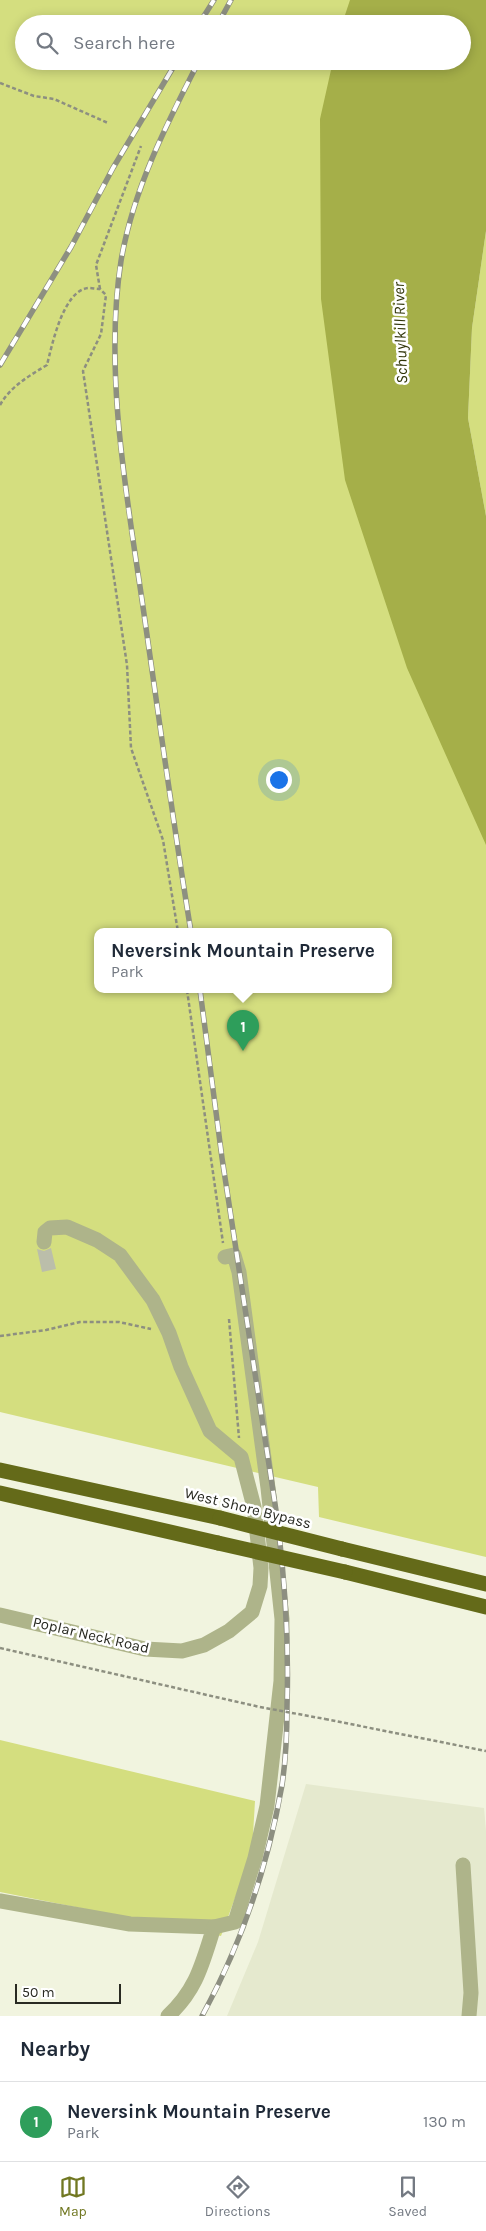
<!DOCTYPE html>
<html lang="en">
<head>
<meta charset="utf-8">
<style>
	:root { --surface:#fff; --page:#f2f2f3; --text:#1f2937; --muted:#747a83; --line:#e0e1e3; --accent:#717822 }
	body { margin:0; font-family:Karla,sans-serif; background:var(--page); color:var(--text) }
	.scale { position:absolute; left:15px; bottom:12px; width:106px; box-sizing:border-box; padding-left:5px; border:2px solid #292a22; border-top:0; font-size:14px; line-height:18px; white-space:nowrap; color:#292a22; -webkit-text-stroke:4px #fff; paint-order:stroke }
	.you { position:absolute; left:278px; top:779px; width:18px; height:18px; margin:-12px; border:4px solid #fff; border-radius:50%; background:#1a73e8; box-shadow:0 0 0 8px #1a73e833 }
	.badge { display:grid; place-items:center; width:32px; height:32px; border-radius:50%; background:var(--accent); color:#fff; font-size:16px; font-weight:700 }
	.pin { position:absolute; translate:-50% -41px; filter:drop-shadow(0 1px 2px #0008) }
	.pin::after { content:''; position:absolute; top:26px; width:18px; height:15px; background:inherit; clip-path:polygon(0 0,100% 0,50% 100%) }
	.popup { position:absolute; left:94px; top:928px; width:298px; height:65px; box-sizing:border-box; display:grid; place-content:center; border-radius:10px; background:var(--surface); filter:drop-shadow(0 1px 4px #0005); font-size:16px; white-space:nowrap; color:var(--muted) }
	.popup b { font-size:19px; color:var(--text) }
	.popup::after { content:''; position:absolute; left:50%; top:100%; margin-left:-10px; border:10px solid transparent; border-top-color:var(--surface) }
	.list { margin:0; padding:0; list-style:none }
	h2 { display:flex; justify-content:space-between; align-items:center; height:65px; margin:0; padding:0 20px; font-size:21px }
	h2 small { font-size:16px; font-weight:400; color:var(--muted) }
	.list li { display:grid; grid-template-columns:32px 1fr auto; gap:15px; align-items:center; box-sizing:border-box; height:80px; padding:0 20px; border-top:1px solid var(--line) }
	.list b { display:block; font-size:19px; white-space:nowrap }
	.list p { margin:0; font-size:16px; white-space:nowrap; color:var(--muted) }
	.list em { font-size:16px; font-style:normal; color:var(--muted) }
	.icon { flex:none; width:28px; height:28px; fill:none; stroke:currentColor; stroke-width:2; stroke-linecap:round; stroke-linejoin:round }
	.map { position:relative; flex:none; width:486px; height:2016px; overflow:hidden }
	.search { position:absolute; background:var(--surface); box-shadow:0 2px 12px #0003; left:15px; right:15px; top:15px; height:55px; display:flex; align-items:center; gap:12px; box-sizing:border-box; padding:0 18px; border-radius:28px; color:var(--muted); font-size:19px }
	.sheet { height:145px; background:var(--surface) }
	nav { display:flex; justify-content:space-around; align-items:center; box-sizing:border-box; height:70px; border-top:1px solid var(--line); background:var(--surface); font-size:14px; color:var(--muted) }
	nav a { display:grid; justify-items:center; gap:2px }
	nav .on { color:var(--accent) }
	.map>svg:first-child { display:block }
	.built { fill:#e5e9ce }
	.green { fill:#d4de7f; fill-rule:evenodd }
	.water { fill:#a5af49 }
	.building { fill:#bbbeaa }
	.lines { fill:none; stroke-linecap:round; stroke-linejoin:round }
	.path { stroke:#8d8f80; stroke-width:2.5; stroke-dasharray:4 2.5; stroke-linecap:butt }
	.minor { stroke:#aeb48a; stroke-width:15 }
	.highway { stroke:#646a19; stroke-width:15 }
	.rail-casing { stroke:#8d8f81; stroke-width:5.5 }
	.rail { stroke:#fff; stroke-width:4; stroke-dasharray:11; stroke-linecap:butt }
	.path-bridge { stroke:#8d8f80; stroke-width:2.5; stroke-dasharray:4 2.5; stroke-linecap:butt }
	.highway-bridge { stroke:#646a19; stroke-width:15 }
	.labels { text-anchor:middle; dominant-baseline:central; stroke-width:5; stroke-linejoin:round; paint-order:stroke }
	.street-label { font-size:15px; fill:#292a22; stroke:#fff }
	.water-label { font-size:16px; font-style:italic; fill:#313509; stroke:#fff }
</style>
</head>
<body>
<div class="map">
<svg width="486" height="2016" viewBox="0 0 486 2016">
	<rect width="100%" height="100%" fill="#f1f4df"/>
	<polygon class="built" points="306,1784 484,1808 486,1831 486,2016 227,2016 258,1942"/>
	<g class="green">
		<path d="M0,0H463L451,24H24V61H439L486,689V1557L319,1517L318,1487L0,1412ZM98,932H388V990H98Z"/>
		<polygon points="486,231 486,516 468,418 472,328"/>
		<polygon points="0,1740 255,1801 252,1852 221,1936 0,1892"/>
	</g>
	<polygon class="water" points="350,0 486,0 486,231 472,328 468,418 486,516 486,845 407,668 345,480 321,299 320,119 333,61 462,61 462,24 342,24"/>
	<polygon class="building" points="51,1248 56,1269 42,1272 37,1249 44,1251"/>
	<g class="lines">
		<g class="path">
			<polyline points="0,83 34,96 54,99 108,123"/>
			<polyline points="100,289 96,265 141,146"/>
			<path d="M0,405C11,386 29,376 47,365C52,345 63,291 88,288C92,288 96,289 100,289L106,295L101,334L83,371L127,665L131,748L163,840L178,932"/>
			<polyline points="187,990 223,1243"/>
			<polyline points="229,1319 239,1438"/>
			<polyline points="0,1336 46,1330 80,1322 119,1322 151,1329"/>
			<polyline points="0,1648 260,1707"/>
			<polyline points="325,1719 486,1751"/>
		</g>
		<g class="minor">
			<polyline points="0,1615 145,1649 182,1651 204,1645 229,1631 252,1612 260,1586 261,1568 254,1507 241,1457 210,1431 181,1367 169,1333 153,1300 120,1255 97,1240 67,1227 50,1228 45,1232 44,1242"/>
			<polyline points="463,1865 471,1993 469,2016"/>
			<path d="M0,1901L130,1924L214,1927C202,1964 197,1989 168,2016"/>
			<polyline points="214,1927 235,1922 255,1858 267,1806 281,1681 282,1619 268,1488 239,1272 234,1255 225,1257"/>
		</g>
		<g class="highway">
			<polyline points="0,1470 220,1518"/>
			<polyline points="0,1493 218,1543"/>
			<polyline points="342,1549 486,1584"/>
			<polyline points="345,1572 486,1607"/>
		</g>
		<defs>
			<g id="rail">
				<polyline points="199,24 214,0"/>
				<polyline points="218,24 231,0"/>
				<polyline points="0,365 71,247 113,168 177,61"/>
				<path d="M191,932C173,822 158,711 142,600C126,492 104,369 121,261C133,190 166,125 199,61"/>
				<path d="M200,990L222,1158L277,1517C285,1580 289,1642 287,1706C287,1732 286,1759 282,1785C268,1865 241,1945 202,2016"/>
			</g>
		</defs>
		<use href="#rail" class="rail-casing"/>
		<use href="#rail" class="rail"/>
		<polyline class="path-bridge" points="260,1707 325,1719"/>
		<g class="highway-bridge">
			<polyline points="220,1518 342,1549"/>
			<polyline points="218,1543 345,1572"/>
		</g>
	</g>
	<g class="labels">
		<g class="street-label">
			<text transform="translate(248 1508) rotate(14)">West Shore Bypass</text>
			<text transform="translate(91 1635) rotate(13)">Poplar Neck Road</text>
		</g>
		<g class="water-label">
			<text transform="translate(400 333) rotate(-92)">Schuylkill River</text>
		</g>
	</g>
</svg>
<div class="scale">50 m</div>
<div class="you"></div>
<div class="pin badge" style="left:243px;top:1051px;background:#2e9e5b">1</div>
<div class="popup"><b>Neversink Mountain Preserve</b>Park</div>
<div class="search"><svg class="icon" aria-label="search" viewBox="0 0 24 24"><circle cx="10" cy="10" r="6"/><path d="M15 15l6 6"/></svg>Search here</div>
</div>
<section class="sheet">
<h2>Nearby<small></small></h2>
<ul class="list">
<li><span class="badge" style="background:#2e9e5b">1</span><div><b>Neversink Mountain Preserve</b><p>Park</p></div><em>130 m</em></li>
</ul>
</section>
<nav>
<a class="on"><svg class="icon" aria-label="map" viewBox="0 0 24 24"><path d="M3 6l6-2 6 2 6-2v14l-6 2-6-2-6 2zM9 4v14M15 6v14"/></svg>Map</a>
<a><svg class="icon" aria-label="directions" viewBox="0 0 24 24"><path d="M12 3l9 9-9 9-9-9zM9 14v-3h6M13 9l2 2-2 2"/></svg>Directions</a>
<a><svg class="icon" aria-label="saved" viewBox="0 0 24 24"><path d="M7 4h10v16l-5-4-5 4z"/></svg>Saved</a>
</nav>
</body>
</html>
